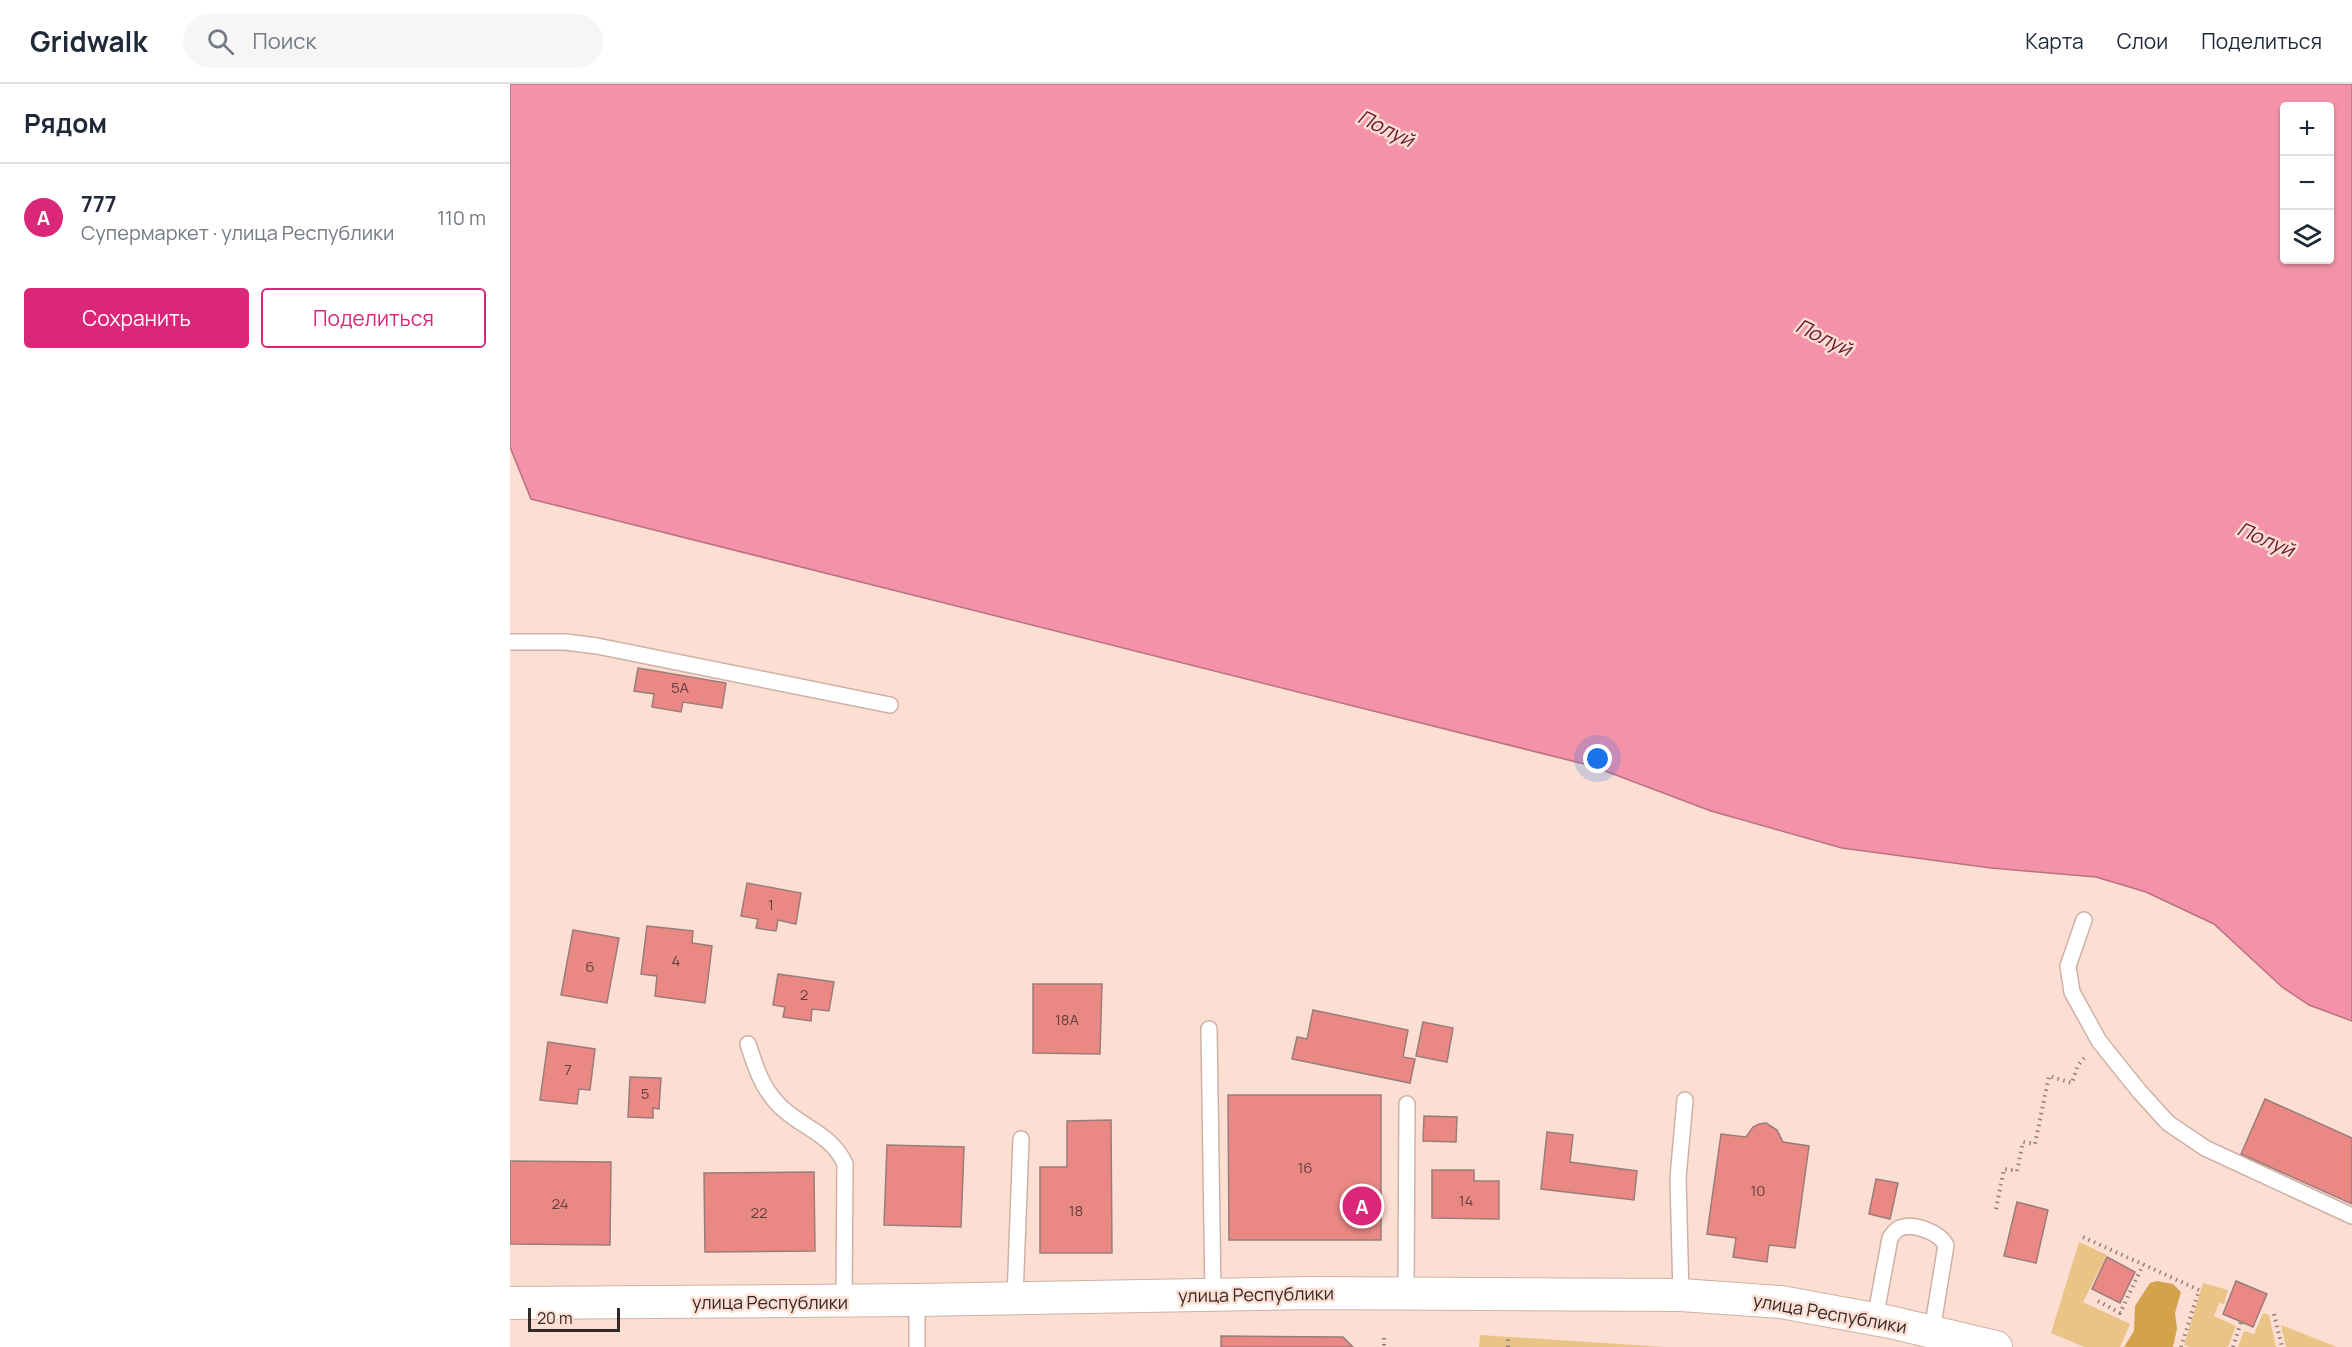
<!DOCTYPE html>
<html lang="ru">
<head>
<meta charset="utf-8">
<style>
	:root { --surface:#fff; --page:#f6f6f7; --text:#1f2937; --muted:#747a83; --line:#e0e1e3; --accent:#db2777 }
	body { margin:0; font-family:Manrope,sans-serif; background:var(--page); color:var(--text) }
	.controls { position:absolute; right:18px; top:18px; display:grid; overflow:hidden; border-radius:6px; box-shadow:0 2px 4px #0004 }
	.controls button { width:54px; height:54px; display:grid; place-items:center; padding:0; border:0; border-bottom:2px solid var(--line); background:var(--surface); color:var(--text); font:30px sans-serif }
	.scale { position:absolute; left:18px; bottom:15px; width:92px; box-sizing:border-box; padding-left:6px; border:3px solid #342824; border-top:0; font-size:16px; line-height:21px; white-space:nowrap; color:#342824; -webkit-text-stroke:4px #fcded3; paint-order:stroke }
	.you { position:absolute; left:1088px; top:675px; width:21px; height:21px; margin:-15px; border:4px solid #fff; border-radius:50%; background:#1a73e8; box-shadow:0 0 0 9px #1a73e833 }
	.badge { display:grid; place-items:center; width:39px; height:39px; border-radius:50%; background:var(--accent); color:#fff; font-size:20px; font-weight:700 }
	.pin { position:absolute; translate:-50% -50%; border:3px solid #fff; box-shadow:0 2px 6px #0006 }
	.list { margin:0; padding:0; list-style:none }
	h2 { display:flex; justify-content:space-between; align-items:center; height:78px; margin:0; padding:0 24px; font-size:26px }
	h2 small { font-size:20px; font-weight:400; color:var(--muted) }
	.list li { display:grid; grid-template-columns:39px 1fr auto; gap:18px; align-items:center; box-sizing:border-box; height:108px; padding:0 24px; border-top:2px solid var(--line) }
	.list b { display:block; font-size:22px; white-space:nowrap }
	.list p { margin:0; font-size:20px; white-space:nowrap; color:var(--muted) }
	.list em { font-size:20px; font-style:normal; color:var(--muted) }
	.actions { display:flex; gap:12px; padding:18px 24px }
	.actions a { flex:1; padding:14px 0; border:2px solid var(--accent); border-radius:6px; text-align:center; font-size:21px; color:var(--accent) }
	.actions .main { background:var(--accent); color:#fff }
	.icon { flex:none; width:33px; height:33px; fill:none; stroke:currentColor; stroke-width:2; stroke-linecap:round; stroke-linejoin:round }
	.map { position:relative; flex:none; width:1842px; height:1263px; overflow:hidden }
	header { display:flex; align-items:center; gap:36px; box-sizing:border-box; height:84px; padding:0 30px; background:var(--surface); border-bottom:2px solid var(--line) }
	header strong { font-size:28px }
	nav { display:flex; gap:33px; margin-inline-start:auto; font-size:21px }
	.search { width:420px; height:54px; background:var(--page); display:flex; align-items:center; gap:15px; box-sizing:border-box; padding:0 21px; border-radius:33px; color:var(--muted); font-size:22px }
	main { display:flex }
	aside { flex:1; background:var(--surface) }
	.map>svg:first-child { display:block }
	.green { fill:#eac487 }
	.forest { fill:#d4a24b }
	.water { fill:#f392a9; stroke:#ba7281; stroke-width:1.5; fill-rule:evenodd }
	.building { fill:#ea8884; stroke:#9a7c7a; stroke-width:1.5 }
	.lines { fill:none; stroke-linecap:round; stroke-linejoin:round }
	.service-casing { stroke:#ceb1a6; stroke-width:18 }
	.minor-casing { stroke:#ceb1a6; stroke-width:34 }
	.path { stroke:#948078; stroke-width:4; stroke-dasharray:1.5 4.5; stroke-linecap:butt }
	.service { stroke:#fff; stroke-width:15 }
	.minor { stroke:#fff; stroke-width:32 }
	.labels { text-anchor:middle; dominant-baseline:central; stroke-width:5; stroke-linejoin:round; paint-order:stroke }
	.number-label { font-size:15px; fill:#62403c }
	.street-label { font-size:18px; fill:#342824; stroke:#fcded3 }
	.water-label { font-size:20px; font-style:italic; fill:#691432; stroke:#fcded3 }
</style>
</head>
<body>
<header>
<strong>Gridwalk</strong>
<div class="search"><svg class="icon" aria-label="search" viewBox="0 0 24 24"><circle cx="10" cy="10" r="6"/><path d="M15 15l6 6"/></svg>Поиск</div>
<nav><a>Карта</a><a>Слои</a><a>Поделиться</a></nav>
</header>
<main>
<aside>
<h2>Рядом<small></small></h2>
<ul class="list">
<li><span class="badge">A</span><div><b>777</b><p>Супермаркет · улица Республики</p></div><em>110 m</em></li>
</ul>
<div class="actions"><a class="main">Сохранить</a><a>Поделиться</a></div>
</aside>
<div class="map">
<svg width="1842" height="1263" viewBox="0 0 1842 1263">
	<rect width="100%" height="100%" fill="#fcded3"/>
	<g class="green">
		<polygon points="1569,1158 1597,1171 1573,1218 1620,1240 1610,1263 1574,1263 1541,1249"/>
		<polygon points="1693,1199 1718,1206 1714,1220 1709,1219 1704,1232 1726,1242 1718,1263 1680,1263 1674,1261"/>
		<polygon points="1753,1229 1759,1231 1766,1263 1728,1263 1734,1247 1744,1250"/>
		<polygon points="1771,1241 1827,1263 1776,1263"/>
		<polygon points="970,1251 1155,1263 969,1263"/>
	</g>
	<polygon class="forest" points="1647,1197 1663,1200 1671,1208 1665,1229 1667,1245 1663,1263 1614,1263 1624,1247 1625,1222 1640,1199"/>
	<path class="water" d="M0,0H1842V937L1799,921L1772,903L1704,840L1636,808L1586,793L1481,784L1332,764L1201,727L1082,682L21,415L0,363ZM1774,22H1820V176H1774Z"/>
	<g class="building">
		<polygon points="128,584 216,599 212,624 173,618 171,628 142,623 144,610 124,607"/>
		<polygon points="237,799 291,809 286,840 268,836 266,847 246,844 248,835 231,832"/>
		<polygon points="137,842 183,847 182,859 202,862 195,919 145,912 147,892 131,890"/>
		<polygon points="63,846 109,854 97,919 51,911"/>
		<polygon points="268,890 324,898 319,927 302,925 301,937 273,933 275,923 263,921"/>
		<polygon points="523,900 592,900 590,970 523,969"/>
		<polygon points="803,926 898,946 893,973 905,975 900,999 782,975 787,953 797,955"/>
		<polygon points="913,938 943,944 937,978 906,972"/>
		<polygon points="38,958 85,965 80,1006 69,1005 67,1020 30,1016"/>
		<polygon points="120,993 151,994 149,1025 143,1024 143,1034 118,1033"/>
		<polygon points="718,1011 871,1011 871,1156 719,1156"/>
		<polygon points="1755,1015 1842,1054 1842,1120 1731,1070"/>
		<polygon points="914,1032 947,1033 946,1058 913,1057"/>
		<polygon points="601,1036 602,1169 530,1169 530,1083 557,1083 557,1037"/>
		<polygon points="1256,1039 1267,1046 1273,1058 1299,1062 1285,1164 1259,1161 1257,1178 1223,1173 1226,1154 1197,1150 1211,1050 1236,1053 1243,1043 1249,1040"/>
		<polygon points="1037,1048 1063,1051 1060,1078 1127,1087 1124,1116 1031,1105"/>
		<polygon points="377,1061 454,1063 451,1143 374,1141"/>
		<polygon points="0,1077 101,1078 100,1161 0,1160"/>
		<polygon points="922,1086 964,1086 964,1097 989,1097 989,1135 922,1134"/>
		<polygon points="304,1088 305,1167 195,1168 194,1089"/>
		<polygon points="1366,1095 1388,1099 1380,1135 1359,1130"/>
		<polygon points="1507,1118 1538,1126 1526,1179 1494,1172"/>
		<polygon points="1597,1173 1625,1188 1610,1219 1582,1205"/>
		<polygon points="1726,1197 1757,1210 1743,1243 1713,1230"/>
		<polygon points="711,1252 833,1253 843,1263 711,1263"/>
	</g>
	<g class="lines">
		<defs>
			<g id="service">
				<polyline points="0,558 56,558 87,562 380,621"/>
				<polyline points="1574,836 1558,882 1562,908 1589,957 1629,1007 1658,1039 1695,1064 1842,1132"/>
				<polyline points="699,945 703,1211"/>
				<path d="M238,960C245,981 251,1002 267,1019C288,1043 321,1048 335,1080L334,1217"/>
				<polyline points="896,1209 897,1020"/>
				<polyline points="1171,1211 1168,1094 1175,1016"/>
				<polyline points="505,1214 511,1055"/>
				<polyline points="407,1216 407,1263"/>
				<path d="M1365,1235L1380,1154C1383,1150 1385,1146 1390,1144C1403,1138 1430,1149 1436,1161L1422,1247"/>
			</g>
			<polyline id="minor" points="0,1219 407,1216 798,1209 1171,1211 1271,1218 1380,1238 1486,1263"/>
		</defs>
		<use href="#service" class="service-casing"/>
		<use href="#minor" class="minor-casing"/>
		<g class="path">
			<polyline points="1486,1125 1494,1085 1507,1087 1513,1058 1525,1060 1539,992 1562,999 1568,981 1574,974"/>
			<polyline points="1573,1153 1689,1206 1671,1263"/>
			<polyline points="1588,1217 1610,1229 1633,1181"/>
			<polyline points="1764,1230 1772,1263"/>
			<polyline points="874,1254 874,1263"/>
			<polyline points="998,1263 998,1253"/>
			<polyline points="1723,1263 1731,1238"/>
		</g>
		<use href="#service" class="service"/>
		<use href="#minor" class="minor"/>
	</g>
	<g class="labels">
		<g class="number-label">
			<text x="170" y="603">5А</text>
			<text x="261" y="820">1</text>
			<text x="166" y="876">4</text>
			<text x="80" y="882">6</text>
			<text x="294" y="910">2</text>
			<text x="557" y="935">18А</text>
			<text x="58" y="985">7</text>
			<text x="135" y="1009">5</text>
			<text x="795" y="1083">16</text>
			<text x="1248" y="1106">10</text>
			<text x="956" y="1116">14</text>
			<text x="50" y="1119">24</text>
			<text x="566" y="1126">18</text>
			<text x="249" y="1128">22</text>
		</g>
		<g class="street-label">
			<text transform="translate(746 1210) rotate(-1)">улица Республики</text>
			<text x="260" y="1218">улица Республики</text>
			<text transform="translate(1320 1229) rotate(10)">улица Республики</text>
		</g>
		<g class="water-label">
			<text transform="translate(876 44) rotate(26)">Полуй</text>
			<text transform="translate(1314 253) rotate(26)">Полуй</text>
			<text transform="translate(1756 455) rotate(23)">Полуй</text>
		</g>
	</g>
</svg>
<div class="controls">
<button>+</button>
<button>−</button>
<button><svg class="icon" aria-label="layers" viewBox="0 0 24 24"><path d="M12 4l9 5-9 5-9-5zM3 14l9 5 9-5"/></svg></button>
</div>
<div class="scale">20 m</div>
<div class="you"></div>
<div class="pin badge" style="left:852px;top:1122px">A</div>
</div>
</main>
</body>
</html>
